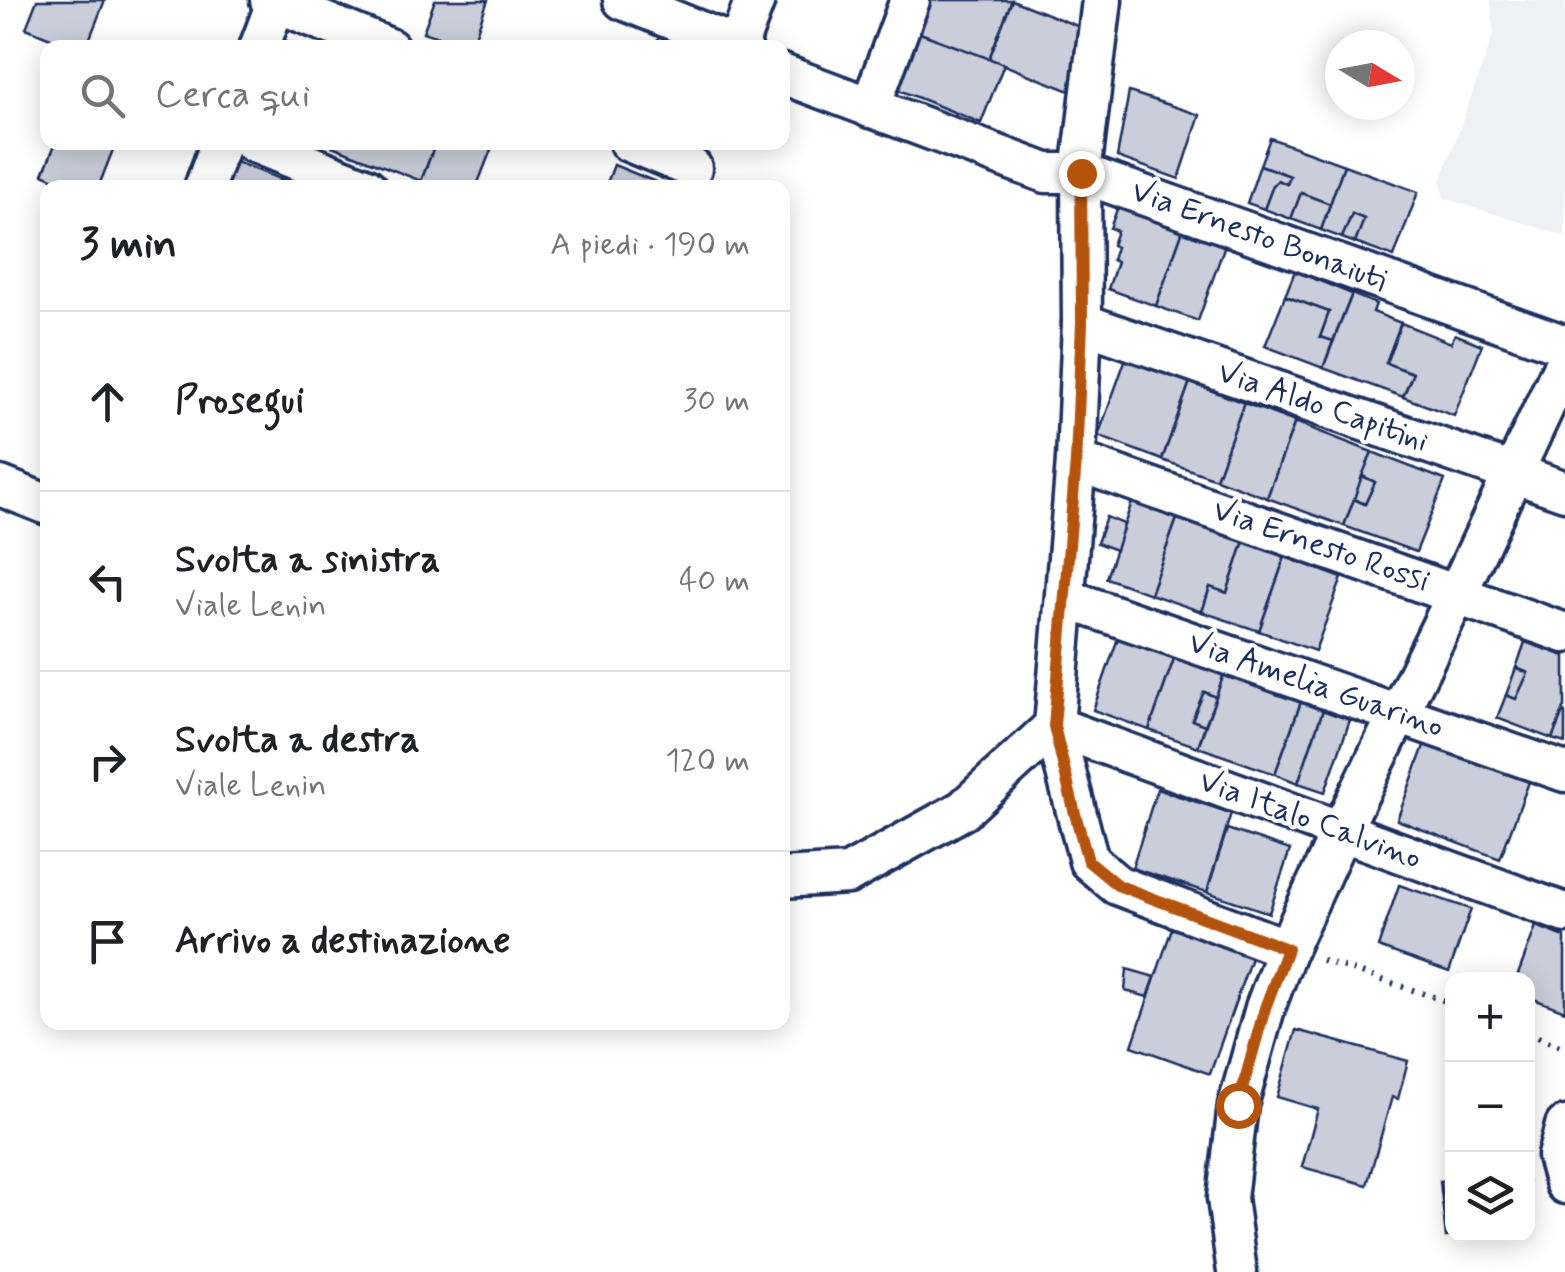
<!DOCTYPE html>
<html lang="it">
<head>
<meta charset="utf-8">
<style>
	:root { --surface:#fff; --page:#f2f2f2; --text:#202124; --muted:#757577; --line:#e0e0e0 }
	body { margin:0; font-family:Mynerve,sans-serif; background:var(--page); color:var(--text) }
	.controls { position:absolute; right:30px; bottom:30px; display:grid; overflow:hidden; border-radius:20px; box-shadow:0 5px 25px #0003 }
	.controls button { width:90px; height:90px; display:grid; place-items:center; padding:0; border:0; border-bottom:2px solid var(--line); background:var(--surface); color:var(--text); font:50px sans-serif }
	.compass { position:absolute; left:1325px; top:30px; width:90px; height:90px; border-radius:50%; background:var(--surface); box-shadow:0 5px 25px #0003; rotate:100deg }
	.stop { position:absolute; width:30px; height:30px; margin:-22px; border:8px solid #b45309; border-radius:50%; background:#fff }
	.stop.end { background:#b45309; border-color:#fff; box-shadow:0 2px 10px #0008 }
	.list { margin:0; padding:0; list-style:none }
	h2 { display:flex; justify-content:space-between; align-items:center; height:130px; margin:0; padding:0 40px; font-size:42px }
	h2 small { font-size:32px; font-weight:400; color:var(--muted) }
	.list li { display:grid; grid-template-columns:65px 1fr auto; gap:30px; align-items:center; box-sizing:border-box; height:180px; padding:0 40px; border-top:2px solid var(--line) }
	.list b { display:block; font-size:38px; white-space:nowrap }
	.list p { margin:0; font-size:32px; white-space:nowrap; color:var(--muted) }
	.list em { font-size:32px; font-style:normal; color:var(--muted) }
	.icon { flex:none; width:55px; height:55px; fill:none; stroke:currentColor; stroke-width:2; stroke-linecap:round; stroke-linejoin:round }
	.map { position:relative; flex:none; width:1565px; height:1272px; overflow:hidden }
	.search { position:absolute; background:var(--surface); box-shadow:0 5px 25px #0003; left:40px; top:40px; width:750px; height:110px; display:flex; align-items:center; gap:25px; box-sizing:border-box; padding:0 35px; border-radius:20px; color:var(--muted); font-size:38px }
	.panel { position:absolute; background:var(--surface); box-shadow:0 5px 25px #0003; left:40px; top:180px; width:750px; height:850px; border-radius:20px }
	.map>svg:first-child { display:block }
	.built { fill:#eff0f4 }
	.building { fill:#caceda; stroke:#1b2f5e; stroke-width:2.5 }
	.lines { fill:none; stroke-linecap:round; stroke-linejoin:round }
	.minor-casing { stroke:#1b2f5e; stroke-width:45 }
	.path { stroke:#1b2f5e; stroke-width:6; stroke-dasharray:2.5 8; stroke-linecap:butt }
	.minor { stroke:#fff; stroke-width:38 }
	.route { stroke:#b45309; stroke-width:12 }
	.labels { text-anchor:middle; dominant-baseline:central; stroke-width:8; stroke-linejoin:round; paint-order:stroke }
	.street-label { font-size:32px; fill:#1b2f5e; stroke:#fff }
</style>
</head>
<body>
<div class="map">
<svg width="1565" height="1272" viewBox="0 0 1565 1272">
	<rect width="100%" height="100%" fill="#fff"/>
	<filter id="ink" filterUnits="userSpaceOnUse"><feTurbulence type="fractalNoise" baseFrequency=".01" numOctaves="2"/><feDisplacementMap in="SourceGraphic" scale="20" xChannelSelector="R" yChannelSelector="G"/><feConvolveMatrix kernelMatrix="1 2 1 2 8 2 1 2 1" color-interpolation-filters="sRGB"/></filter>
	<g filter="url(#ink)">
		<polygon class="built" points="1491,0 1565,0 1565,236 1444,198 1441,181 1494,33"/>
		<g class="building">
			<polygon points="37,0 105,0 86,48 75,48 26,28"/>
			<polygon points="435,0 488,0 471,48 423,32"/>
			<polygon points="930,0 1012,0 989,59 917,32"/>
			<polygon points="1012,0 1080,27 1070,91 989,59"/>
			<polygon points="917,32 1004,64 981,123 894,88"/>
			<polygon points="660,34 694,48 655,48"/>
			<polygon points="276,37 304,48 273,48"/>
			<polygon points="1129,92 1200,115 1179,179 1117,157"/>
			<polygon points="1270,138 1344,165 1330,204 1301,193 1291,219 1264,209 1273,185 1278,180 1287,184 1290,176 1260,165"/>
			<polygon points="56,142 116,142 98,188 75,188 43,174"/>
			<polygon points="322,142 436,142 421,181"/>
			<polygon points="436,142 494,142 476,188 438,188 421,181"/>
			<polygon points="228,159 280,179 277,188 217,188"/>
			<polygon points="614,165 663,185 662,188 605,188"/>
			<polygon points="1260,165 1290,176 1287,184 1278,180 1273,185 1264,209 1247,203"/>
			<polygon points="1344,165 1418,192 1394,257 1355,243 1364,219 1352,214 1342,238 1321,230"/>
			<polygon points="280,179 304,188 277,188"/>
			<polygon points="1301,193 1330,204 1321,230 1291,219"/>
			<polygon points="1119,204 1184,227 1156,306 1108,289 1117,262 1112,260 1116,247 1112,245 1117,231 1110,228"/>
			<polygon points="1352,214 1364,219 1355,243 1342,238"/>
			<polygon points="1184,227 1226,242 1198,321 1156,306"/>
			<polygon points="1295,271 1352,294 1333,341 1320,337 1329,312 1285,296"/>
			<polygon points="1352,294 1376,304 1373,312 1401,323 1386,363 1413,373 1403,397 1323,368"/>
			<polygon points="1285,296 1329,312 1320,337 1333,341 1323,368 1265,346"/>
			<polygon points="1401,323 1451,343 1455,334 1482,345 1454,416 1403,397 1413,373 1386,363"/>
			<polygon points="1126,358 1190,382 1162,460 1098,436"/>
			<polygon points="1190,382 1244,403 1216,479 1162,460"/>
			<polygon points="1244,403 1295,422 1267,498 1216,479"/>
			<polygon points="1295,422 1372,452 1344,526 1267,498"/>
			<polygon points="1372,452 1445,480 1416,552 1344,526 1354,499 1365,504 1375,482 1362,476"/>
			<polygon points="1362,476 1375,482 1365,504 1354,499"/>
			<polygon points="1133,499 1178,516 1150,594 1106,578"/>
			<polygon points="1178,516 1244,541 1227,593 1210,587 1202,612 1150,594"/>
			<polygon points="1106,517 1124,524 1116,550 1097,543"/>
			<polygon points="1244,541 1285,557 1259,631 1202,612 1210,587 1227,593"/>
			<polygon points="1285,557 1342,578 1315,651 1259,631"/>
			<polygon points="1119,635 1175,656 1149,730 1093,710"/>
			<polygon points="1525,642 1565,656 1565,706 1552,739 1497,718 1506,695 1516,699 1528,673 1516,668"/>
			<polygon points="1175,656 1224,674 1216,697 1204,692 1192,720 1205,725 1198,747 1149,730"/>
			<polygon points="1516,668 1528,673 1516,699 1506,695"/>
			<polygon points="1224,674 1301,702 1275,774 1198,747"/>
			<polygon points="1204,692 1216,697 1205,725 1192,720"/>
			<polygon points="1301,702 1323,710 1298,783 1275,774"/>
			<polygon points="1323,710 1350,720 1325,792 1298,783"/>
			<polygon points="1563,712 1565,713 1565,743 1552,739"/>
			<polygon points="1425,743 1529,782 1500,859 1397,820"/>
			<polygon points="1157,789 1231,813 1207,892 1132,868"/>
			<polygon points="1227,829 1290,850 1269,913 1207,892"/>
			<polygon points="1399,885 1471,909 1449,972 1378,947"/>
			<polygon points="1536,926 1565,937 1565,1011 1528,997 1528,980 1516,980"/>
			<polygon points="1172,928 1252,955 1210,1074 1132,1046"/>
			<polygon points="1127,969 1155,977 1148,997 1125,991"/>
			<polygon points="1296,1030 1408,1061 1398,1099 1392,1097 1367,1185 1302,1167 1318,1109 1277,1097"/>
			<polygon points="1452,1180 1452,1234 1467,1234 1446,1237 1440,1181"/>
			<polygon points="1528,1180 1533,1228 1528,1228"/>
		</g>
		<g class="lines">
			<defs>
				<g id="minor">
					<polyline points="270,0 389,48"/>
					<polyline points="623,0 742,48"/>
					<polyline points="1102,0 1081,173 1082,323 1076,461 1054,726 1089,861 1117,885 1287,949"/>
					<polyline points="259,48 277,0"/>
					<polyline points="737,48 755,0"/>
					<polyline points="782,74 1046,173 1081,173 1565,345"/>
					<polyline points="870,108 910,0"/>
					<polyline points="252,142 367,188"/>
					<polyline points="629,142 692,168"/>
					<polyline points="204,188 221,142"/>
					<polyline points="1082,323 1565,491"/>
					<polyline points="1076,461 1565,633"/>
					<polyline points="0,486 48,505"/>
					<polyline points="1067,599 1565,772"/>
					<polyline points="782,878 848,874 963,810 1054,726 1565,913"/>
					<polyline points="1565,1126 1557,1156 1565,1184"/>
					<polyline points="1237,1272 1227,1198 1238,1105 1265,1008 1287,949 1341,831 1457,594 1565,362"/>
				</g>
			</defs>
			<use href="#minor" class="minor-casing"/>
			<g class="path">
				<polyline points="1322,960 1452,1003"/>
				<polyline points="1528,1033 1565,1048"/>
			</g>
			<use href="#minor" class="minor"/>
		</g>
	</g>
	<g class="lines" filter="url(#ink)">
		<polyline class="route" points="1081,173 1082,323 1076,461 1054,726 1074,810 1088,861 1117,885 1287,949 1265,1008 1238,1105"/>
	</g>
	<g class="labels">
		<g class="street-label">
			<text transform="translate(1259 236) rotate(20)">Via Ernesto Bonaiuti</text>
			<text transform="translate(1323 407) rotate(19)">Via Aldo Capitini</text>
			<text transform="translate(1321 546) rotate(19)">Via Ernesto Rossi</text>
			<text transform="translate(1316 685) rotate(19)">Via Amelia Guarino</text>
			<text transform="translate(1310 820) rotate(20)">Via Italo Calvino</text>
		</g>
	</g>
</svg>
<div class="controls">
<button>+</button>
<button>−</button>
<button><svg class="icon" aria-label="layers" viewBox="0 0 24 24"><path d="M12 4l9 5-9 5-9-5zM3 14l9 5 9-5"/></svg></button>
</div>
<svg class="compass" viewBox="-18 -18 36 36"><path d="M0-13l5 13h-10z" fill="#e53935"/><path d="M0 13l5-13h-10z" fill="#757577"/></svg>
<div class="stop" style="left:1238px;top:1105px"></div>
<div class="stop end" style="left:1081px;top:173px"></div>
<div class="search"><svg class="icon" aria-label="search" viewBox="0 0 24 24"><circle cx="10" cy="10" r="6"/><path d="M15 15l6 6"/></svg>Cerca qui</div>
<section class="panel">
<h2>3 min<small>A piedi · 190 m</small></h2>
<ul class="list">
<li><svg class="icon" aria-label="ahead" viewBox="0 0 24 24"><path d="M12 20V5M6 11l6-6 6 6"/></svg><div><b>Prosegui</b></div><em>30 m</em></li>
<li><svg class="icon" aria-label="left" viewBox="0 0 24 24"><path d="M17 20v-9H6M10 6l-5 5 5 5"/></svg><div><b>Svolta a sinistra</b><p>Viale Lenin</p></div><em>40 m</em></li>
<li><svg class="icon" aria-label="right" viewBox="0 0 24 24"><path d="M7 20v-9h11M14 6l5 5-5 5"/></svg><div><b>Svolta a destra</b><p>Viale Lenin</p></div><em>120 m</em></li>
<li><svg class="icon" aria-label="arrive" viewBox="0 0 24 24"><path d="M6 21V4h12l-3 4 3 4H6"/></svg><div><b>Arrivo a destinazione</b></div></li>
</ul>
</section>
</div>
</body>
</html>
